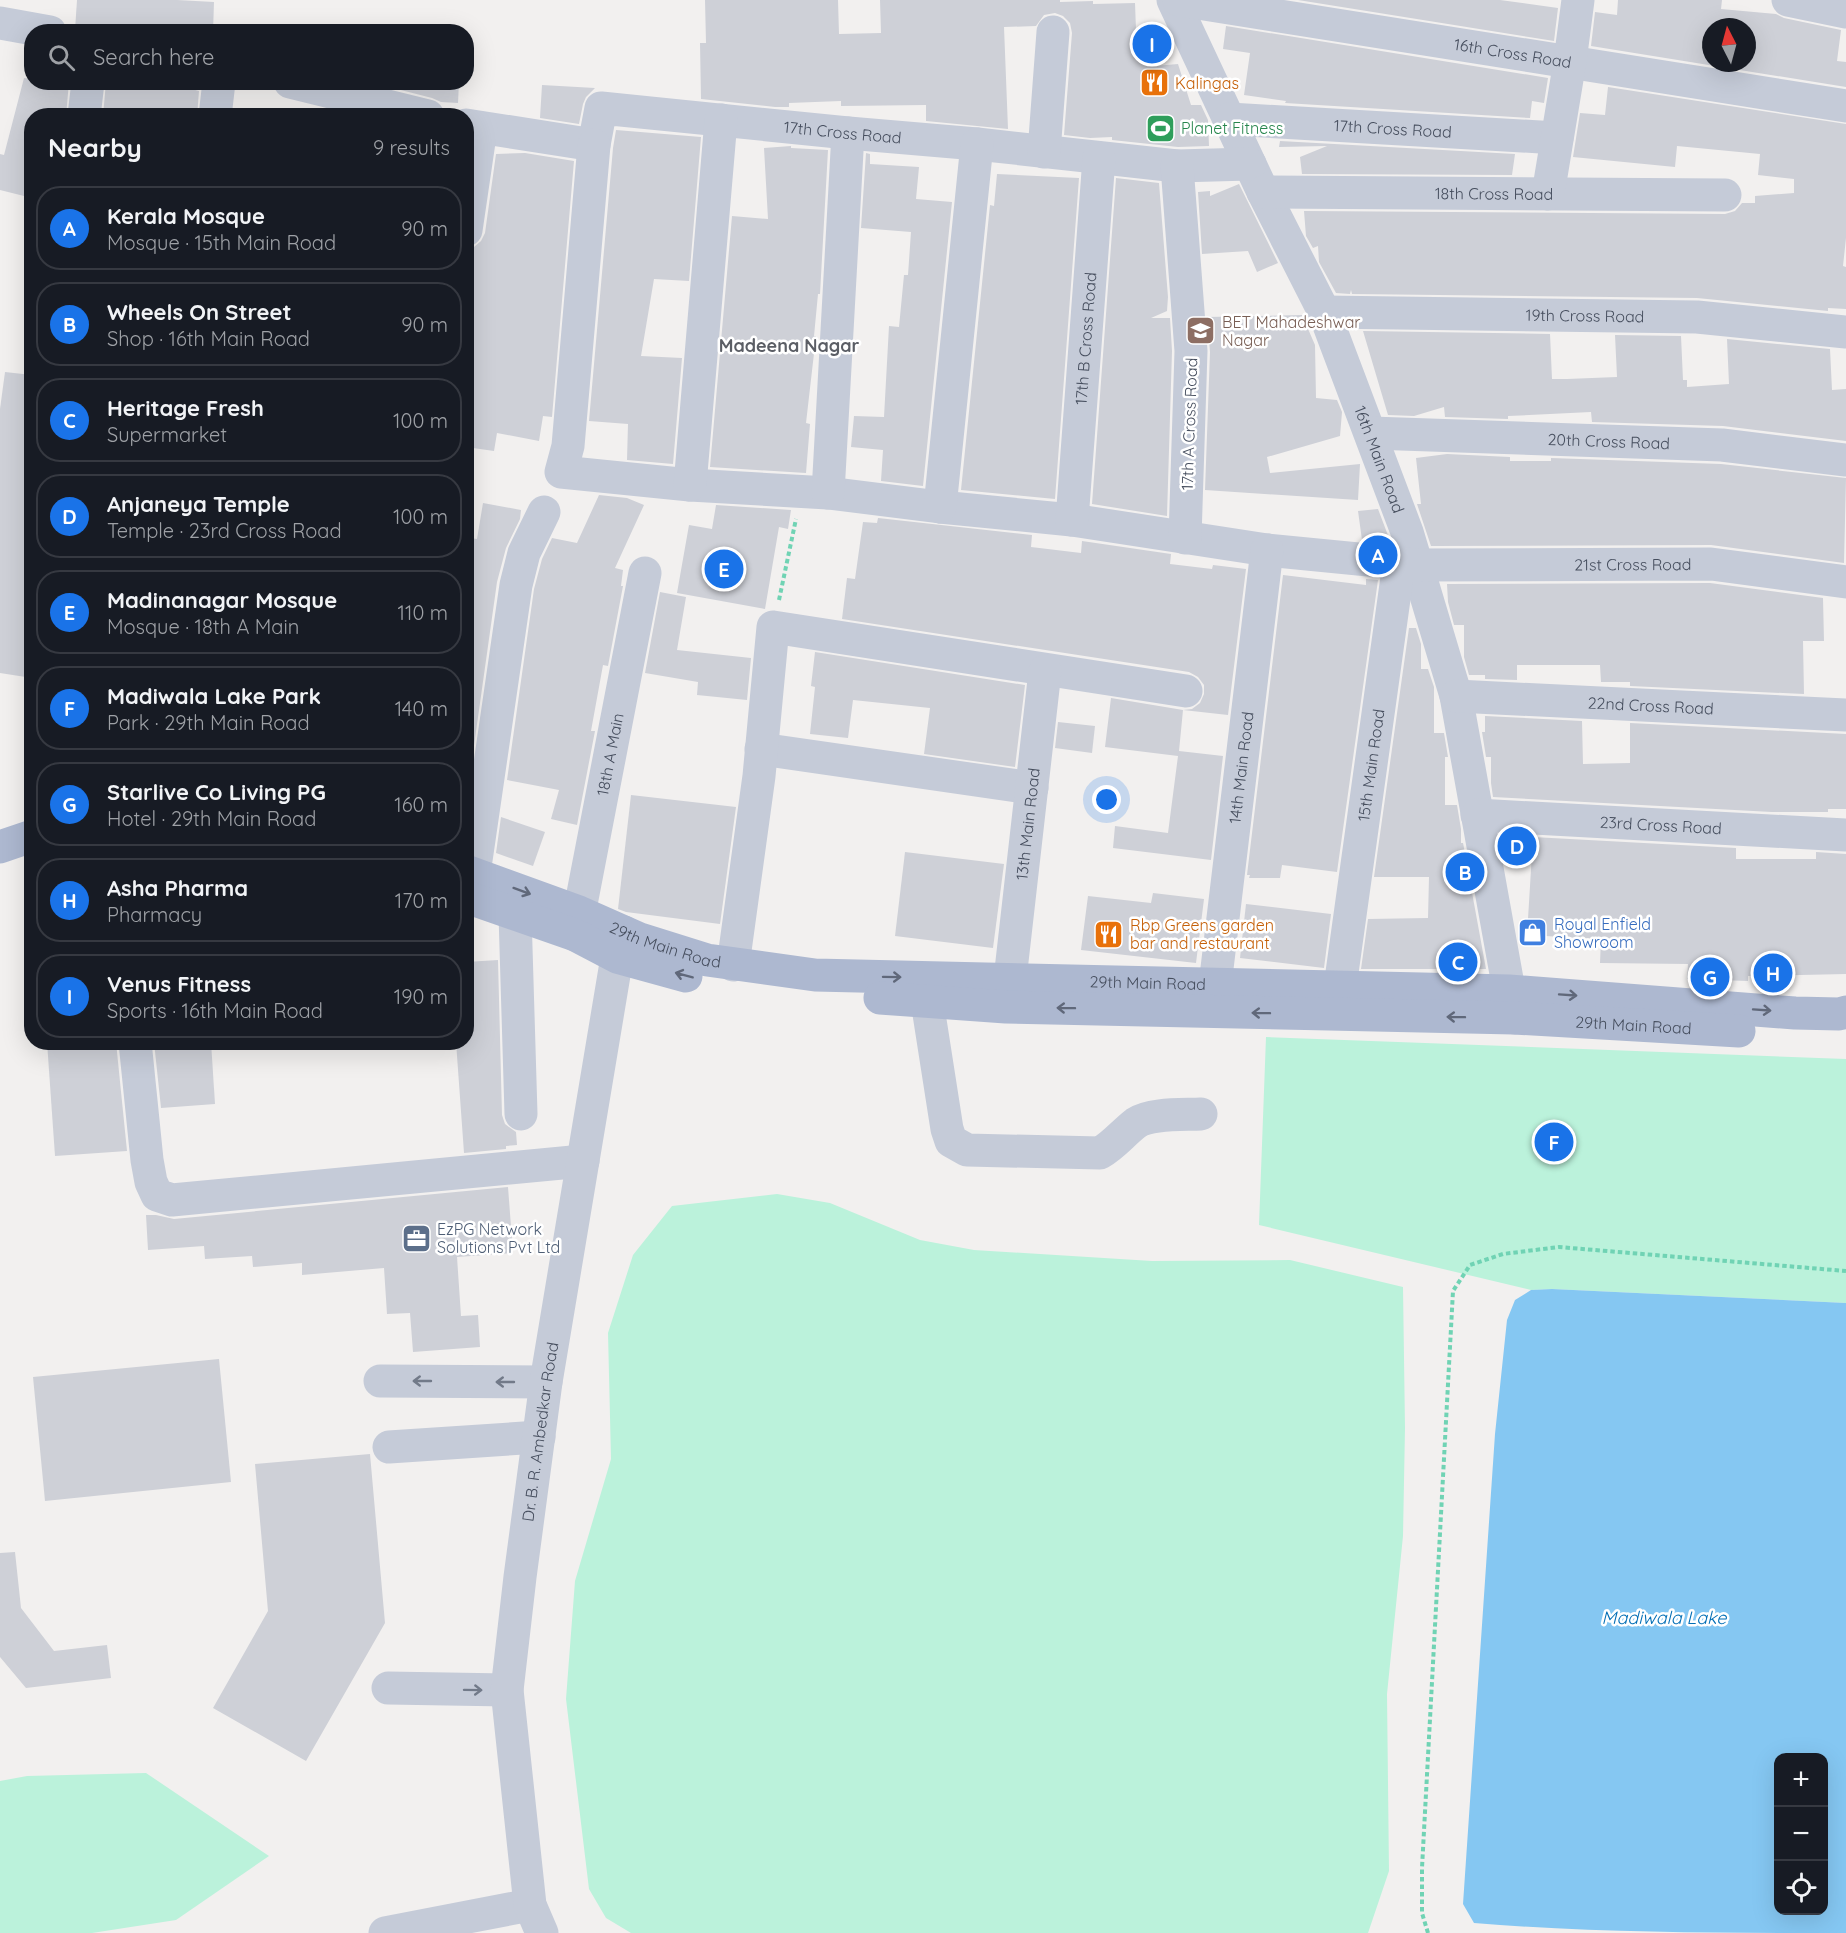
<!DOCTYPE html>
<html lang="en">
<head>
<meta charset="utf-8">
<style>
	:root { --surface:#171b24; --page:#242831; --text:#f1f3f6; --muted:#9ea1a6; --line:#363941; --accent:#1a73e8 }
	body { margin:0; font-family:Quicksand,sans-serif; background:var(--page); color:var(--text) }
	.controls { position:absolute; right:18px; bottom:18px; display:grid; overflow:hidden; border-radius:12px; box-shadow:0 6px 24px #0002 }
	.controls button { width:54px; height:54px; display:grid; place-items:center; padding:0; border:0; border-bottom:2px solid var(--line); background:var(--surface); color:var(--text); font:30px sans-serif }
	.compass { position:absolute; left:1702px; top:18px; width:54px; height:54px; border-radius:50%; background:var(--surface); box-shadow:0 6px 24px #0002; rotate:354deg }
	.you { position:absolute; left:1107px; top:800px; width:21px; height:21px; margin:-15px; border:4px solid #fff; border-radius:50%; background:#1a73e8; box-shadow:0 0 0 9px #1a73e833 }
	.badge { display:grid; place-items:center; width:39px; height:39px; border-radius:50%; background:var(--accent); color:#fff; font-size:20px; font-weight:700 }
	.pin { position:absolute; translate:-50% -50%; border:3px solid #fff; box-shadow:0 2px 6px #0006 }
	.list { margin:0; padding:0; list-style:none }
	h2 { display:flex; justify-content:space-between; align-items:center; height:78px; margin:0; padding:0 24px; font-size:26px }
	h2 small { font-size:20px; font-weight:400; color:var(--muted) }
	.list li { display:grid; grid-template-columns:39px 1fr auto; gap:18px; align-items:center; box-sizing:border-box; height:84px; margin:0 12px 12px; padding:0 12px; border:2px solid var(--line); border-radius:24px }
	.list b { display:block; font-size:22px; white-space:nowrap }
	.list p { margin:0; font-size:20px; white-space:nowrap; color:var(--muted) }
	.list em { font-size:20px; font-style:normal; color:var(--muted) }
	.icon { flex:none; width:33px; height:33px; fill:none; stroke:currentColor; stroke-width:2; stroke-linecap:round; stroke-linejoin:round }
	.map { position:relative; flex:none; width:1846px; height:1933px; overflow:hidden }
	.search { position:absolute; background:var(--surface); box-shadow:0 6px 24px #0002; left:24px; top:24px; width:450px; height:66px; display:flex; align-items:center; gap:15px; box-sizing:border-box; padding:0 21px; border-radius:24px; color:var(--muted); font-size:22px }
	.panel { position:absolute; background:var(--surface); box-shadow:0 6px 24px #0002; left:24px; top:108px; width:450px; height:942px; border-radius:24px }
	.map>svg:first-child { display:block }
	.green { fill:#bbf2db }
	.water { fill:#85c7f2; fill-rule:evenodd }
	.building { fill:#ced0d7; fill-rule:evenodd }
	.lines { fill:none; stroke-linecap:round; stroke-linejoin:round }
	.path { stroke:#70d3b4; stroke-width:4; stroke-dasharray:4.5 3; stroke-linecap:butt }
	.minor { stroke:#c5cbd8; stroke-width:33 }
	.major { stroke:#adb8d0; stroke-width:33 }
	.oneway { stroke:#60687a }
	.oneway2 { stroke:#727a89 }
	.labels { text-anchor:middle; dominant-baseline:central; stroke-width:5; stroke-linejoin:round; paint-order:stroke }
	.street-label { font-size:16px; fill:#464e5e; stroke:#fff }
	.food-label { font-size:16px; fill:#c56008; stroke:#fff; text-anchor:start }
	.leisure-label { font-size:16px; fill:#27864d; stroke:#fff; text-anchor:start }
	.education-label { font-size:16px; fill:#785e54; stroke:#fff; text-anchor:start }
	.shop-label { font-size:16px; fill:#366cbe; stroke:#fff; text-anchor:start }
	.service-label { font-size:16px; fill:#4e5e75; stroke:#fff; text-anchor:start }
	.neighbourhood-label { font-size:18px; font-weight:bold; fill:#5b5e65; stroke:#fff }
	.water-label { font-size:18px; font-style:italic; fill:#026eb5; stroke:#fff }
</style>
</head>
<body>
<div class="map">
<svg width="1846" height="1933" viewBox="0 0 1846 1933">
	<rect width="100%" height="100%" fill="#f2f0ef"/>
	<g class="green">
		<polygon points="1266,1037 1846,1059 1846,1303 1552,1289 1531,1290 1259,1225"/>
		<polygon points="777,1194 830,1203 920,1240 974,1250 1152,1261 1290,1260 1403,1287 1405,1428 1403,1536 1387,1694 1389,1871 1368,1933 631,1933 606,1918 589,1889 566,1699 575,1581 611,1459 608,1333 633,1255 672,1206"/>
		<polygon points="146,1773 269,1856 176,1920 92,1933 0,1933 0,1781 27,1776"/>
	</g>
	<path class="water" d="M1552,1289L1846,1303V1933C1722,1933 1597,1933 1474,1923L1463,1904L1495,1434L1507,1320L1515,1300L1531,1290ZM1778,1758H1824V1910H1778Z"/>
	<g class="building">
		<polygon points="77,0 177,0 214,2 213,32 107,32 75,30"/>
		<polygon points="705,0 838,0 839,34 881,33 880,0 1060,0 1060,2 1093,1 1093,4 1135,3 1136,30 1154,29 1155,66 1178,64 1191,105 1201,105 1208,120 1209,146 1178,147 1112,140 1112,137 1090,138 1064,135 1072,33 1070,23 1063,16 1055,13 1044,15 1036,26 1004,27 1008,129 926,121 926,105 841,106 841,101 789,103 789,107 775,107 701,99 700,43 706,43"/>
		<polygon points="1298,0 1500,0 1558,8 1554,41"/>
		<path d="M1618,0H1722L1721,9L1776,14L1784,18L1841,30L1837,61L1846,62V87L1591,46L1595,12L1617,15ZM1711,27H1747V63H1711Z"/>
		<polygon points="1226,26 1548,78 1544,103 1532,101 1530,118 1285,103 1286,101 1244,95 1250,53 1223,49"/>
		<polygon points="24,78 32,79 32,82 69,82 66,116 32,116 32,198 0,190 0,154 4,155"/>
		<polygon points="106,82 165,82 199,91 197,116 103,116"/>
		<polygon points="397,82 459,82 458,103 441,102 432,98 397,89"/>
		<polygon points="542,85 595,88 586,97 583,104 579,124 540,118"/>
		<polygon points="1608,87 1846,124 1846,238 1843,266 1846,267 1846,309 1828,308 1828,311 1697,298 1352,294 1351,290 1350,294 1336,293 1319,262 1318,246 1313,248 1306,236 1304,211 1725,214 1735,211 1742,203 1755,203 1755,196 1794,193 1794,179 1758,175 1760,154 1677,146 1675,167 1573,157 1580,113 1605,115"/>
		<polygon points="616,130 701,137 689,281 654,279 641,356 682,358 673,464 627,460 628,424 589,421 613,148"/>
		<polygon points="1280,141 1515,154 1512,175 1302,174 1300,157 1327,146 1279,147"/>
		<polygon points="791,146 791,148 828,150 820,294 818,294 814,336 816,336 806,423 810,424 806,473 710,467 732,216 768,219 764,148"/>
		<polygon points="525,153 574,161 552,417 543,416 539,441 497,433 494,451 466,447 466,289 470,270 472,270 474,247 481,241 485,233 496,154"/>
		<polygon points="866,153 870,154 870,164 919,167 916,199 952,202 923,486 881,481 883,450 851,447 854,416 884,417 889,326 899,327 904,275 908,275 911,232 861,228"/>
		<polygon points="997,174 1079,178 1055,499 961,490 990,205 994,206"/>
		<polygon points="1116,178 1159,183 1168,297 1167,311 1151,318 1170,318 1172,351 1167,516 1092,504"/>
		<polygon points="1239,184 1278,263 1257,272 1248,251 1202,254 1198,192 1210,191 1210,196"/>
		<polygon points="1302,315 1315,345 1316,398 1337,400 1342,412 1340,436 1267,457 1270,473 1360,464 1358,500 1205,490 1210,352 1207,317"/>
		<polygon points="1363,331 1550,334 1552,379 1567,379 1617,377 1615,335 1681,336 1683,380 1687,380 1687,387 1729,384 1727,339 1830,349 1832,390 1846,389 1846,441 1723,426 1592,422 1591,412 1508,416 1508,419 1445,417 1444,407 1414,416 1388,415"/>
		<polygon points="5,372 32,375 32,678 0,673 0,409"/>
		<polygon points="1447,454 1510,457 1510,461 1551,461 1551,458 1721,464 1846,478 1844,563 1711,545 1431,546 1417,504 1421,504 1416,458"/>
		<polygon points="599,495 627,498 644,505 615,568 623,570 621,586 623,586 608,666 603,665 591,731 595,731 577,825 551,819 559,790 507,780 534,589 542,559 552,538 577,543"/>
		<polygon points="483,503 521,510 520,519 506,548 497,582 470,774 466,773 466,559 470,538 477,539"/>
		<polygon points="716,505 791,510 788,529 779,527 765,609 677,593 689,525 712,529"/>
		<polygon points="1378,509 1389,538 1391,543 1362,540 1358,511"/>
		<polygon points="878,518 1032,535 1031,547 1081,553 1082,541 1171,554 1170,564 1212,569 1213,565 1246,569 1228,715 1183,710 1179,751 1223,756 1211,860 1113,848 1115,826 1168,833 1178,756 1105,747 1111,698 1183,710 1192,709 1200,703 1204,694 1204,685 1198,677 1189,672 842,619 847,578 855,579 863,522 877,523"/>
		<polygon points="1283,575 1366,585 1366,579 1378,580 1337,872 1282,865 1280,878 1249,878 1250,875 1247,875"/>
		<polygon points="1710,583 1823,598 1824,641 1803,641 1804,694 1630,686 1630,682 1601,682 1600,665 1517,665 1517,680 1485,679 1485,675 1469,675 1464,657 1464,625 1454,625 1448,602 1447,584"/>
		<polygon points="660,592 686,597 677,650 751,658 747,700 697,695 698,682 645,673"/>
		<polygon points="1409,628 1416,628 1421,644 1421,669 1428,669 1434,687 1434,733 1444,733 1448,757 1445,757 1445,805 1457,805 1461,829 1461,843 1463,843 1466,858 1466,887 1471,887 1486,969 1361,969 1368,919 1428,918 1429,877 1374,877"/>
		<polygon points="815,652 1025,685 1015,767 924,754 930,708 853,700 848,738 810,734 815,687 811,686"/>
		<polygon points="1485,716 1582,721 1583,764 1630,763 1630,723 1846,734 1846,809 1828,809 1828,812 1772,812 1493,797 1491,783 1491,757 1486,757 1482,732 1485,732"/>
		<polygon points="1058,722 1095,726 1092,753 1055,748"/>
		<polygon points="631,795 736,807 720,924 626,912 618,909"/>
		<polygon points="501,817 545,832 533,866 496,853"/>
		<polygon points="1533,837 1736,848 1736,859 1816,859 1816,852 1846,854 1846,974 1748,976 1748,981 1687,979 1688,964 1600,963 1601,939 1527,935"/>
		<polygon points="905,852 1004,864 993,948 895,936"/>
		<polygon points="1153,893 1204,899 1196,963 1081,950 1088,896 1151,903"/>
		<polygon points="1246,904 1331,914 1324,968 1240,958"/>
		<polygon points="498,960 502,1115 505,1124 516,1132 517,1145 506,1146 506,1149 464,1153 456,1042 466,1042 466,962"/>
		<polygon points="47,1042 116,1042 127,1151 55,1156"/>
		<polygon points="154,1042 211,1042 215,1104 161,1108"/>
		<polygon points="508,1187 513,1253 457,1257 461,1316 478,1315 480,1347 413,1352 410,1313 387,1314 384,1268 302,1275 302,1263 253,1267 252,1256 205,1259 204,1246 148,1250 146,1215 156,1215 174,1219"/>
		<polygon points="219,1359 231,1482 45,1501 33,1377"/>
		<polygon points="370,1454 385,1623 306,1761 213,1708 268,1611 255,1464"/>
		<polygon points="15,1552 21,1608 54,1651 107,1645 111,1678 26,1688 0,1657 0,1553"/>
	</g>
	<g class="lines">
		<g class="path">
			<polyline points="779,600 796,519"/>
			<polyline points="1428,1933 1422,1913 1422,1868 1453,1291 1470,1265 1503,1254 1559,1247 1846,1271"/>
		</g>
		<g class="minor">
			<path id="s1" d="M1173,0L1263,192L1324,312L1407,532L1456,696L1514,1018"/>
			<path id="s2" d="M1179,0L1846,106"/>
			<polyline points="1788,0 1846,12"/>
			<polyline points="0,23 50,32"/>
			<polyline points="290,82 428,116"/>
			<polyline points="84,116 88,82"/>
			<polyline points="215,116 219,82"/>
			<path id="s3" d="M1229,119L1557,138"/>
			<path id="s4" d="M466,125L594,145L601,108L848,133L977,144L1177,166L1250,164"/>
			<polyline points="594,145 568,446 561,472 690,485 828,493 940,507 1072,520 1267,550 1399,563"/>
			<polyline points="1044,152 1053,32"/>
			<polyline points="1177,166 1191,351 1185,538"/>
			<path id="s5" d="M1263,192L1725,195"/>
			<polyline points="1548,194 1570,61 1578,0"/>
			<polyline points="466,230 481,128"/>
			<path id="s6" d="M1324,312L1697,317L1846,332"/>
			<path id="s7" d="M1371,433L1722,445L1846,460"/>
			<polyline points="690,485 721,120"/>
			<polyline points="828,493 848,133"/>
			<polyline points="940,507 977,144"/>
			<path id="s8" d="M1072,520L1099,158"/>
			<path id="s9" d="M1456,696L1846,715"/>
			<polyline points="761,749 1032,788"/>
			<path id="s10" d="M1477,815L1846,835"/>
			<polyline points="474,874 516,585 524,553 544,512"/>
			<polyline points="515,914 521,1114"/>
			<path id="s11" d="M575,935L645,573"/>
			<polyline points="733,965 759,776 773,627 1186,691"/>
			<path id="s12" d="M1010,979L1045,671"/>
			<path id="s13" d="M1215,985L1267,550"/>
			<path id="s14" d="M1340,987L1399,563L1416,565L1711,564L1846,582"/>
			<path d="M927,1001L947,1129L951,1141L967,1150L1100,1153C1114,1145 1123,1133 1136,1123C1151,1113 1183,1115 1201,1114"/>
			<polyline points="135,1042 147,1160 151,1182 157,1195 172,1200 583,1161"/>
			<polyline points="380,1381 546,1382"/>
			<polyline points="389,1447 539,1437"/>
			<polyline points="388,1688 507,1690"/>
			<polyline points="385,1933 530,1905"/>
			<path id="s15" d="M542,1933L530,1905L507,1690L520,1577L546,1382L617,957L624,932"/>
		</g>
		<g class="major">
			<polyline points="0,847 32,836"/>
			<path id="s16" d="M466,871L579,912L640,939L707,960L815,975L1509,991L1795,1013L1839,1014L1846,1012"/>
			<polyline points="466,897 575,935 617,957 686,976"/>
			<path id="s17" d="M880,998L1006,1007L1514,1018L1739,1031"/>
		</g>
	</g>
	<defs><path id="oneway-shaft" d="M-6 0H5M1.5-3L5.5 0L1.5 3" fill="none" stroke-width="1.6" stroke-linecap="round" stroke-linejoin="round" transform="scale(1.5)"/></defs>
	<g class="oneway">
		<use href="#oneway-shaft" transform="translate(522 891) rotate(20)"/>
		<use href="#oneway-shaft" transform="translate(684 975) rotate(-165)"/>
		<use href="#oneway-shaft" transform="translate(892 977) rotate(1)"/>
		<use href="#oneway-shaft" transform="translate(1568 995) rotate(4)"/>
		<use href="#oneway-shaft" transform="translate(1066 1008) rotate(-179)"/>
		<use href="#oneway-shaft" transform="translate(1762 1010) rotate(4)"/>
		<use href="#oneway-shaft" transform="translate(1261 1013) rotate(-179)"/>
		<use href="#oneway-shaft" transform="translate(1456 1017) rotate(-179)"/>
	</g>
	<g class="oneway2">
		<use href="#oneway-shaft" transform="translate(422 1381) rotate(-180)"/>
		<use href="#oneway-shaft" transform="translate(505 1382) rotate(-180)"/>
		<use href="#oneway-shaft" transform="translate(473 1690) rotate(1)"/>
	</g>
	<defs>
		<symbol id="restaurant-square" viewBox="-11 -11 22 22"><rect x="-9" y="-9" width="18" height="18" rx="4" fill="#e8710a" stroke="#fff"/><path d="M-5-6h1v4h1v-4h1v4h1v-4h1v5L-1.5 .5V6h-2V.5L-5-1ZM5-6V6H3V1.5H1.5Q1.5-4 5-6Z" fill="#fff"/></symbol>
		<symbol id="stadium-square" viewBox="-11 -11 22 22"><rect x="-9" y="-9" width="18" height="18" rx="4" fill="#2e9e5b" stroke="#fff"/><path d="M0-5a6.5 5 0 1 0 0 10a6.5 5 0 1 0 0-10ZM-3.5-1.8h7v3.6h-7Z" fill="#fff"/></symbol>
		<symbol id="school-square" viewBox="-11 -11 22 22"><rect x="-9" y="-9" width="18" height="18" rx="4" fill="#8d6e63" stroke="#fff"/><path d="M0-5L7-2L0 1L-7-2ZM-4 1L0 2.5L4 1V4Q0 6-4 4Z" fill="#fff"/></symbol>
		<symbol id="shop-square" viewBox="-11 -11 22 22"><rect x="-9" y="-9" width="18" height="18" rx="4" fill="#3f7fe0" stroke="#fff"/><path d="M-5-2.5h2.3a2.7 3.5 0 0 1 5.4 0H5L5.5 6h-11ZM-1.5-2.5h3a1.5 2.3 0 0 0-3 0Z" fill="#fff"/></symbol>
		<symbol id="office-square" viewBox="-11 -11 22 22"><rect x="-9" y="-9" width="18" height="18" rx="4" fill="#5c6f8a" stroke="#fff"/><path d="M-6-3h4V-5.5h4V-3h4V5H-6ZM-1-4.5V-3h2v-1.5ZM-6 0V1H6V0Z" fill="#fff"/></symbol>
	</defs>
	<g fill-rule="evenodd">
		<use href="#restaurant-square" x="1138" y="66" width="33" height="33"/>
		<use href="#stadium-square" x="1144" y="112" width="33" height="33"/>
		<use href="#school-square" x="1184" y="314" width="33" height="33"/>
		<use href="#shop-square" x="1516" y="916" width="33" height="33"/>
		<use href="#restaurant-square" x="1092" y="918" width="33" height="33"/>
		<use href="#office-square" x="400" y="1222" width="33" height="33"/>
	</g>
	<g class="labels">
		<g class="street-label">
			<text stroke="none"><textPath href="#s2" startOffset="338">16th Cross Road</textPath></text>
			<text stroke="none"><textPath href="#s3" startOffset="164">17th Cross Road</textPath></text>
			<text stroke="none"><textPath href="#s4" startOffset="410">17th Cross Road</textPath></text>
			<text stroke="none"><textPath href="#s5" startOffset="231">18th Cross Road</textPath></text>
			<text stroke="none"><textPath href="#s6" startOffset="261">19th Cross Road</textPath></text>
			<text stroke="none"><textPath href="#s8" startOffset="182">17th B Cross Road</textPath></text>
			<text transform="translate(1189 424) rotate(-88)">17th A Cross Road</text>
			<text stroke="none"><textPath href="#s7" startOffset="238">20th Cross Road</textPath></text>
			<text stroke="none"><textPath href="#s1" startOffset="504">16th Main Road</textPath></text>
			<text stroke="none"><textPath href="#s14" startOffset="662">21st Cross Road</textPath></text>
			<text stroke="none"><textPath href="#s9" startOffset="195">22nd Cross Road</textPath></text>
			<text stroke="none"><textPath href="#s11" startOffset="184">18th A Main</textPath></text>
			<text stroke="none"><textPath href="#s14" startOffset="224">15th Main Road</textPath></text>
			<text stroke="none"><textPath href="#s13" startOffset="219">14th Main Road</textPath></text>
			<text stroke="none"><textPath href="#s12" startOffset="156">13th Main Road</textPath></text>
			<text stroke="none"><textPath href="#s10" startOffset="184">23rd Cross Road</textPath></text>
			<text stroke="none"><textPath href="#s16" startOffset="213">29th Main Road</textPath></text>
			<text stroke="none"><textPath href="#s16" startOffset="699">29th Main Road</textPath></text>
			<text stroke="none"><textPath href="#s17" startOffset="754">29th Main Road</textPath></text>
			<text stroke="none"><textPath href="#s15" startOffset="507">Dr. B. R. Ambedkar Road</textPath></text>
		</g>
		<g class="food-label">
			<text x="1175" y="83">Kalingas</text>
			<text x="1130" y="925">Rbp Greens garden<tspan x="1130" dy="18">bar and restaurant</tspan></text>
		</g>
		<g class="leisure-label">
			<text x="1181" y="128">Planet Fitness</text>
		</g>
		<g class="education-label">
			<text x="1222" y="322">BET Mahadeshwar<tspan x="1222" dy="18">Nagar</tspan></text>
		</g>
		<g class="shop-label">
			<text x="1554" y="924">Royal Enfield<tspan x="1554" dy="18">Showroom</tspan></text>
		</g>
		<g class="service-label">
			<text x="437" y="1229">EzPG Network<tspan x="437" dy="18">Solutions Pvt Ltd</tspan></text>
		</g>
		<g class="neighbourhood-label">
			<text x="789" y="345">Madeena Nagar</text>
		</g>
		<g class="water-label">
			<text x="1664" y="1617">Madiwala Lake</text>
		</g>
	</g>
</svg>
<div class="controls">
<button>+</button>
<button>−</button>
<button><svg class="icon" aria-label="locate" viewBox="0 0 24 24"><circle cx="12" cy="12" r="6"/><path d="M12 2v4M12 18v4M2 12h4M18 12h4"/></svg></button>
</div>
<svg class="compass" viewBox="-18 -18 36 36"><path d="M0-13l5 13h-10z" fill="#e53935"/><path d="M0 13l5-13h-10z" fill="#9ea1a6"/></svg>
<div class="you"></div>
<div class="pin badge" style="left:1378px;top:555px">A</div>
<div class="pin badge" style="left:1465px;top:872px">B</div>
<div class="pin badge" style="left:1458px;top:962px">C</div>
<div class="pin badge" style="left:1517px;top:846px">D</div>
<div class="pin badge" style="left:724px;top:569px">E</div>
<div class="pin badge" style="left:1554px;top:1142px">F</div>
<div class="pin badge" style="left:1710px;top:977px">G</div>
<div class="pin badge" style="left:1773px;top:973px">H</div>
<div class="pin badge" style="left:1152px;top:44px">I</div>
<div class="search"><svg class="icon" aria-label="search" viewBox="0 0 24 24"><circle cx="10" cy="10" r="6"/><path d="M15 15l6 6"/></svg>Search here</div>
<section class="panel">
<h2>Nearby<small>9 results</small></h2>
<ul class="list">
<li><span class="badge">A</span><div><b>Kerala Mosque</b><p>Mosque · 15th Main Road</p></div><em>90 m</em></li>
<li><span class="badge">B</span><div><b>Wheels On Street</b><p>Shop · 16th Main Road</p></div><em>90 m</em></li>
<li><span class="badge">C</span><div><b>Heritage Fresh</b><p>Supermarket</p></div><em>100 m</em></li>
<li><span class="badge">D</span><div><b>Anjaneya Temple</b><p>Temple · 23rd Cross Road</p></div><em>100 m</em></li>
<li><span class="badge">E</span><div><b>Madinanagar Mosque</b><p>Mosque · 18th A Main</p></div><em>110 m</em></li>
<li><span class="badge">F</span><div><b>Madiwala Lake Park</b><p>Park · 29th Main Road</p></div><em>140 m</em></li>
<li><span class="badge">G</span><div><b>Starlive Co Living PG</b><p>Hotel · 29th Main Road</p></div><em>160 m</em></li>
<li><span class="badge">H</span><div><b>Asha Pharma</b><p>Pharmacy</p></div><em>170 m</em></li>
<li><span class="badge">I</span><div><b>Venus Fitness</b><p>Sports · 16th Main Road</p></div><em>190 m</em></li>
</ul>
</section>
</div>
</body>
</html>
